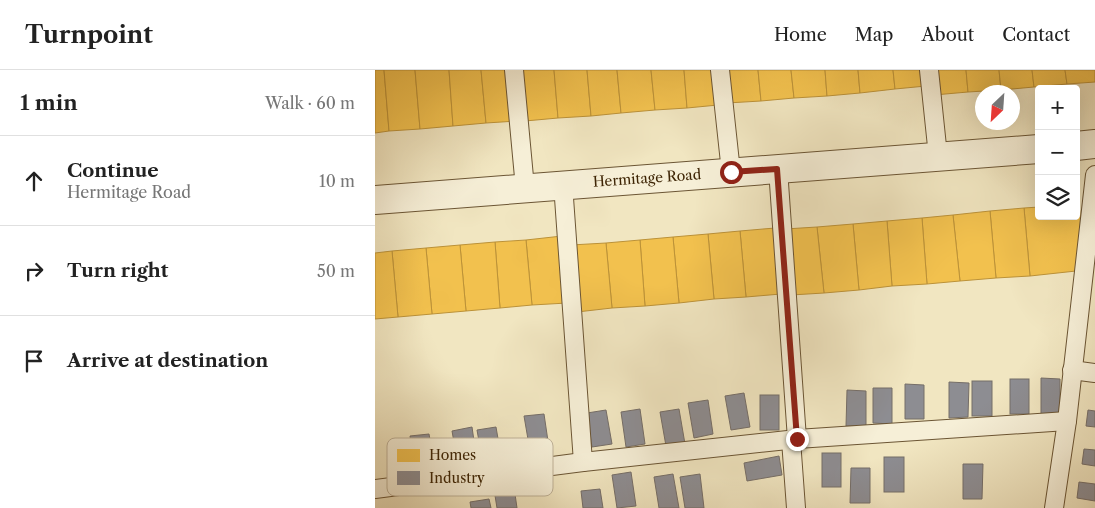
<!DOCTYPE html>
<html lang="en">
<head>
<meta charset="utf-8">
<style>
	:root { --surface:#fff; --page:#f6f6f6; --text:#222; --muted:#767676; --line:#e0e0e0 }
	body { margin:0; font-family:"Libre Caslon Text",serif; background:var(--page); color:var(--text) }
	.controls { position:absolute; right:15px; top:15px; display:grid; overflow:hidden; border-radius:5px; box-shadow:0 5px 20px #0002 }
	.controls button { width:45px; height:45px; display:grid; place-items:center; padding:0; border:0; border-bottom:1px solid var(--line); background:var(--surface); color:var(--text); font:25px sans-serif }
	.compass { position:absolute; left:600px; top:15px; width:45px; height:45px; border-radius:50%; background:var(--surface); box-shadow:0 5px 20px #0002; rotate:205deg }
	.stop { position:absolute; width:15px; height:15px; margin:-11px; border:4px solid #8f2418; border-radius:50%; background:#fff }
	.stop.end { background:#8f2418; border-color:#fff; box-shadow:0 1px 5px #0008 }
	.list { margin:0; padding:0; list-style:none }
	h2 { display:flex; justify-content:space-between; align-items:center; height:65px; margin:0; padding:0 20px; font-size:21px }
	h2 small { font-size:16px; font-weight:400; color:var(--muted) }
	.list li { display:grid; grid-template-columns:32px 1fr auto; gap:15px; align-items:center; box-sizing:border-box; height:90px; padding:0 20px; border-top:1px solid var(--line) }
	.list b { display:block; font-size:19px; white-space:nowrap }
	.list p { margin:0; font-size:16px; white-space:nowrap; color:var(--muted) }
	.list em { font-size:16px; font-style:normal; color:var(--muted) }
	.icon { flex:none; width:28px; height:28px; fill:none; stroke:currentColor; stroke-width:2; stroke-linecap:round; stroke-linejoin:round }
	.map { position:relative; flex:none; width:720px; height:438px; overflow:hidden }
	header { display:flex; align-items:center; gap:30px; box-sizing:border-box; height:70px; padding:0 25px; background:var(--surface); border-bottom:1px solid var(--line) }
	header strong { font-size:24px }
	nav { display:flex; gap:28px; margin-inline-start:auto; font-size:18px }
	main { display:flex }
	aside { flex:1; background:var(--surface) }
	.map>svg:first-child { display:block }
	.homes { fill:#f2c14e; stroke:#bc9238 }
	.industry { fill:#8d8d92; stroke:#756e68 }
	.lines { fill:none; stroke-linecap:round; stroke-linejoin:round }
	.service-casing { stroke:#6b5534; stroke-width:20 }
	.minor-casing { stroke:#6b5534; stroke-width:30 }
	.service { stroke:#f6efd7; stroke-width:18 }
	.minor { stroke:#f6efd7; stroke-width:28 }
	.route { stroke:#8f2418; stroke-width:6 }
	.labels { text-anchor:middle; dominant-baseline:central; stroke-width:5; stroke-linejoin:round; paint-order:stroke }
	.street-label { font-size:14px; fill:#3e2505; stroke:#f6efd7 }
	.key { fill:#f6efd7; stroke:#bfb298; stroke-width:1 }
	.key-label { font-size:14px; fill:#3e2505 }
</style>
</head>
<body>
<header>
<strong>Turnpoint</strong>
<nav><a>Home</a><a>Map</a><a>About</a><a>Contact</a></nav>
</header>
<main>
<aside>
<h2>1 min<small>Walk · 60 m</small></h2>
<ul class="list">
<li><svg class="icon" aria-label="ahead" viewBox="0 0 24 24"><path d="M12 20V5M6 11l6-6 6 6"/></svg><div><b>Continue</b><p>Hermitage Road</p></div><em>10 m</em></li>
<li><svg class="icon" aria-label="right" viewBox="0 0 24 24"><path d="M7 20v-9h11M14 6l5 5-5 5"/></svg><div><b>Turn right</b></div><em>50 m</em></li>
<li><svg class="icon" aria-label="arrive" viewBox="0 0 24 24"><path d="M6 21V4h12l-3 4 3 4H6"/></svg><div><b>Arrive at destination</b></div></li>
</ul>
</aside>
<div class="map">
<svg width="720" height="438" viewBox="0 0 720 438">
	<rect width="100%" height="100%" fill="#f1e6c1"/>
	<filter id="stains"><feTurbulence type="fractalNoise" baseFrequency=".004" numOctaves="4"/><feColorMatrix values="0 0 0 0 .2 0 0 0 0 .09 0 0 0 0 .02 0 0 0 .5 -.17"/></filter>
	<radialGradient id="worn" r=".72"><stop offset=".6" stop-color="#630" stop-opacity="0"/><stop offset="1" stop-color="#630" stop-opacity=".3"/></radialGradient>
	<g class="homes">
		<polygon points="0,0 9,0 14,61 0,63"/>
		<polygon points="9,0 40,0 45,59 14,61"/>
		<polygon points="40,0 74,0 78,56 45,59"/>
		<polygon points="74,0 106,0 111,53 78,56"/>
		<polygon points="106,0 137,0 142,51 111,53"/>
		<polygon points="146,0 179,0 183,48 150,51"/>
		<polygon points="179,0 212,0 216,46 183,48"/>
		<polygon points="212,0 242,0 246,43 216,46"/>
		<polygon points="242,0 276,0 280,40 246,43"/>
		<polygon points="276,0 309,0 312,38 280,40"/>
		<polygon points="309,0 340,0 343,35 312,38"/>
		<polygon points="349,0 383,0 386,31 352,33"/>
		<polygon points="383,0 416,0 419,28 386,31"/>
		<polygon points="416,0 450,0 452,26 419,28"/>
		<polygon points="450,0 483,0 485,23 452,26"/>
		<polygon points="483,0 518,0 520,19 485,23"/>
		<polygon points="518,0 549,0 551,16 520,19"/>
		<polygon points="557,0 591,0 593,22 559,25"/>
		<polygon points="591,0 624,0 626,20 593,22"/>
		<polygon points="624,0 657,0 659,17 626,20"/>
		<polygon points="657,0 690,0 692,14 659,17"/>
		<polygon points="690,0 720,0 720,12 692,14"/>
		<polygon points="701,134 704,134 707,166 701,201 655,206 649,138 664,137 664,146 701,146"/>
		<polygon points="649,138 655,206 621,208 615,141"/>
		<polygon points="615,141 621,208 585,211 578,145"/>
		<polygon points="578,145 585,211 552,214 547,148"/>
		<polygon points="547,148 552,214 517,216 512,151"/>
		<polygon points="512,151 517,216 484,220 478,154"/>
		<polygon points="478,154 484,220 449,223 442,157"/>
		<polygon points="442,157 449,223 416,225 410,159"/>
		<polygon points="400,158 406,224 371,227 365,161"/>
		<polygon points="365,161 371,227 339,229 333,164"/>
		<polygon points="333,164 339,229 304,233 298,167"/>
		<polygon points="187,166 192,233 157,235 151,170"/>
		<polygon points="298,167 304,233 270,236 265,170"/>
		<polygon points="151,170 157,235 125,238 120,172"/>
		<polygon points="265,170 270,236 237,238 231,173"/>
		<polygon points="120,172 125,238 91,241 85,175"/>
		<polygon points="231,173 237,238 202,242 196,175"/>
		<polygon points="85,175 91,241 57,244 51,178"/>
		<polygon points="51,178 57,244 23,247 17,181"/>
		<polygon points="17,181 23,247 0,249 0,183"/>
	</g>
	<g class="industry">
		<polygon points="666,308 685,309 685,343 666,344"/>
		<rect x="635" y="309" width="19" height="35"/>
		<rect x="597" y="311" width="20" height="35"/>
		<polygon points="574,312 594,313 593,347 574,348"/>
		<polygon points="530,314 549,315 549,349 530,349"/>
		<polygon points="498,318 517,318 517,354 498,353"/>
		<polygon points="472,320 491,321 491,356 471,356"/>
		<polygon points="369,323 375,357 356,360 350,326"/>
		<rect x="385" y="325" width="19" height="35"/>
		<polygon points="333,330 338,364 319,368 313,333"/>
		<polygon points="265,339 270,374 251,377 246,342"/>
		<polygon points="304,339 310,374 291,376 285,342"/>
		<polygon points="231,340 237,374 217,377 212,343"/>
		<polygon points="713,340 720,341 720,357 711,356"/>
		<polygon points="169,344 174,378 155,381 149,346"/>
		<polygon points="97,357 102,392 83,395 77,361"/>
		<polygon points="121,357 127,392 108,394 102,360"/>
		<polygon points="54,364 60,399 40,401 35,366"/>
		<polygon points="709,379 720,380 720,396 707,394"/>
		<rect x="447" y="383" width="19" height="34"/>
		<polygon points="404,386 407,405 372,411 369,393"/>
		<rect x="509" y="387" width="20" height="35"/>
		<polygon points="588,394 608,394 607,429 588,429"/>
		<polygon points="476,398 495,398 495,433 475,433"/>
		<polygon points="256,402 261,436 242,438 237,405"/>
		<polygon points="298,404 304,438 284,438 279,407"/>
		<polygon points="325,404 329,438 310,438 305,407"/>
		<polygon points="138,410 142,438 122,438 118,413"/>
		<polygon points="704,412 720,414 720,431 702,428"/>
		<polygon points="225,419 228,438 208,438 206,421"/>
		<polygon points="114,429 116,438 96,438 95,432"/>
	</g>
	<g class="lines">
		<defs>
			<g id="service">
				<polyline points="139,0 150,118"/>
				<polyline points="345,0 356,102"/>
				<polyline points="554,0 563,86"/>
				<polyline points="403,99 422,369"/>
				<polyline points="188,114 208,392"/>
				<polyline points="697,300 720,303"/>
				<polyline points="416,370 421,438"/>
				<polyline points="0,419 208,392 422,369 692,351"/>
				<polyline points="679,438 692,351 720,105"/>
			</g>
			<g id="minor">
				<polyline points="701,76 720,74"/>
				<polyline points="0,130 664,79"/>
			</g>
		</defs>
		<use href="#service" class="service-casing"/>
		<use href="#minor" class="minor-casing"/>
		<use href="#service" class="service"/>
		<use href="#minor" class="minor"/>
	</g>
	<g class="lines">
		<polyline class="route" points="356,102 402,99 422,369"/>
	</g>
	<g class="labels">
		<g class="street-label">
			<text transform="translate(272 108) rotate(-4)">Hermitage Road</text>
		</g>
	</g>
	<rect x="12" y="368" width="166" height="58" rx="8" class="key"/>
	<rect x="22" y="379" width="23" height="13" fill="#f2c14e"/>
	<rect x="22" y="401" width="23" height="14" fill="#8d8d92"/>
	<g class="key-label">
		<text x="54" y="390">Homes</text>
		<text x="54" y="413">Industry</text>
	</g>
	<rect width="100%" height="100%" filter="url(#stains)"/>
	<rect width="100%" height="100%" fill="url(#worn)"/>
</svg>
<div class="controls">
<button>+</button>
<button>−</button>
<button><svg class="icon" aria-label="layers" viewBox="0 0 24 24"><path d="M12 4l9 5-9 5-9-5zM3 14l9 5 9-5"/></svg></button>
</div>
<svg class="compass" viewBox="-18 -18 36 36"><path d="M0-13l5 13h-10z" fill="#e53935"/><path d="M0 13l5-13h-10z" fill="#767676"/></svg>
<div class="stop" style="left:356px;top:102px"></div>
<div class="stop end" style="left:422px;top:369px"></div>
</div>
</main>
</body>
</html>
